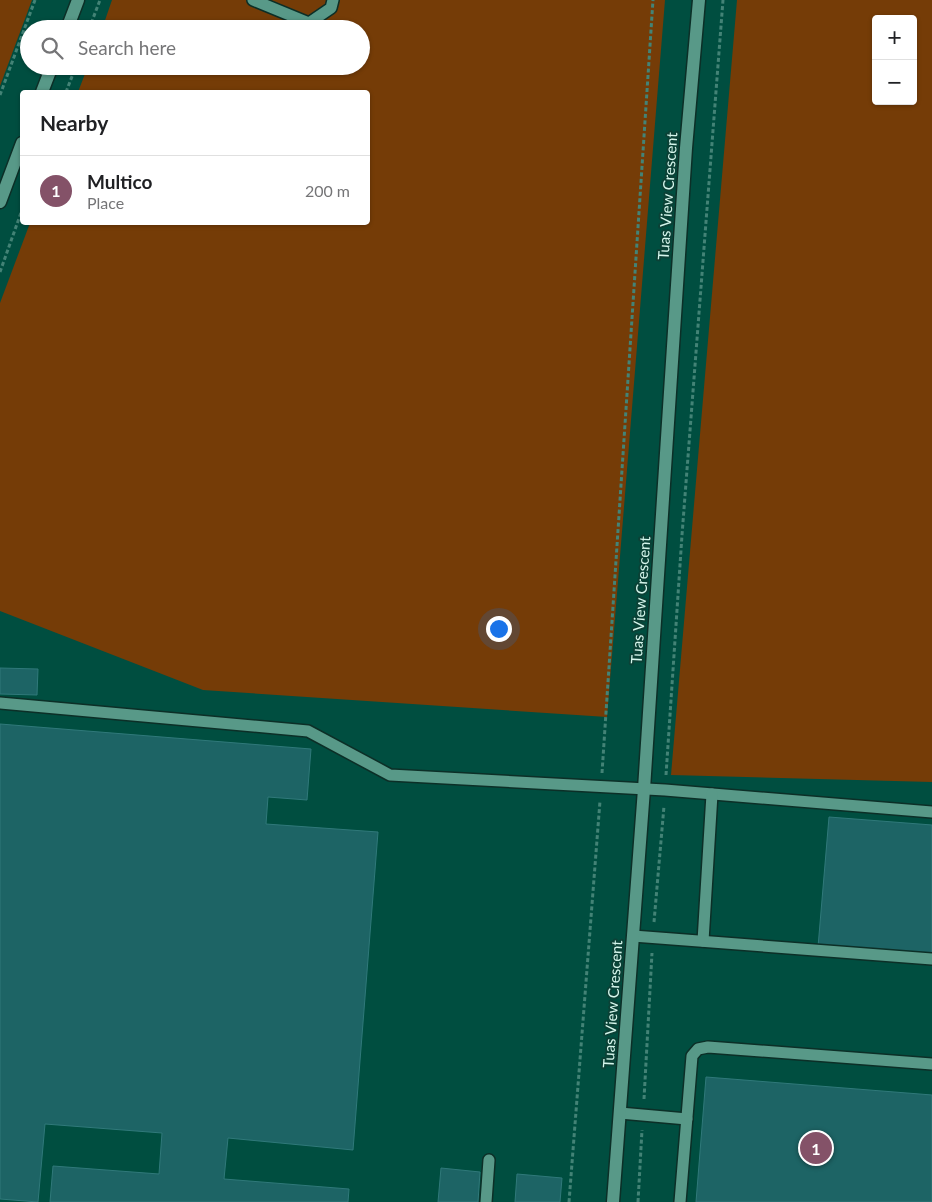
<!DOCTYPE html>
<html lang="en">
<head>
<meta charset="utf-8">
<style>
	:root { --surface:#fff; --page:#f6f6f6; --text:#202124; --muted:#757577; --line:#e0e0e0; --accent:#845268 }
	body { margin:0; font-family:Lato,sans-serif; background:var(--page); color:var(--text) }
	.controls { position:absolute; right:15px; top:15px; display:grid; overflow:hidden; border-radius:5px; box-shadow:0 1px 4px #0004 }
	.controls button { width:45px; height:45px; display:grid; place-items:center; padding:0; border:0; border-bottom:1px solid var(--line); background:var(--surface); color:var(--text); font:25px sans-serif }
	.you { position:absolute; left:498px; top:628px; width:18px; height:18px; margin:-12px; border:4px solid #fff; border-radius:50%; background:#1a73e8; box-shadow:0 0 0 8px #1a73e833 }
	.badge { display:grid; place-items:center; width:32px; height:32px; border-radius:50%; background:var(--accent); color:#fff; font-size:16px; font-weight:700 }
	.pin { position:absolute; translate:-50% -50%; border:2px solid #fff; box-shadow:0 1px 5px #0006 }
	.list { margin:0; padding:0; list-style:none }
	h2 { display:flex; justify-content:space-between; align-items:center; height:65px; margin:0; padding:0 20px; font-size:21px }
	h2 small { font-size:16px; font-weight:400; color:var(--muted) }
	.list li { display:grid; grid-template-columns:32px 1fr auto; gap:15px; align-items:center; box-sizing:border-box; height:70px; padding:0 20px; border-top:1px solid var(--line) }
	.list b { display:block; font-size:19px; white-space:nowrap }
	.list p { margin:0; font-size:16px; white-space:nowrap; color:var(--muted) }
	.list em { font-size:16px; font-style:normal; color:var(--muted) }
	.icon { flex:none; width:28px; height:28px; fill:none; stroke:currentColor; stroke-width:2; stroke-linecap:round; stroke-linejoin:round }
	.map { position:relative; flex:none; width:932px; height:1202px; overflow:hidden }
	.search { position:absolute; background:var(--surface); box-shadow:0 1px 4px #0004; left:20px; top:20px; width:350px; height:55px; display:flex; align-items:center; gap:12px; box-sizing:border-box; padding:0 18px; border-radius:28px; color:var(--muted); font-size:19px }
	.panel { position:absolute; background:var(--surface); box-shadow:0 1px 4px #0004; left:20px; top:90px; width:350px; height:135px; border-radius:5px }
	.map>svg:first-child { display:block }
	.green { fill:#753c07; fill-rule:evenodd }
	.building { fill:#1d6465; stroke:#30797a }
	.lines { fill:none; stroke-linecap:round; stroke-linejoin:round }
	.service-casing { stroke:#0c2f27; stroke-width:14 }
	.minor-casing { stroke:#0c2f27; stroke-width:15 }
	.path { stroke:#438376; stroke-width:3; stroke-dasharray:4 2.5; stroke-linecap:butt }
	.service { stroke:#589988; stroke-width:11 }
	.minor { stroke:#589988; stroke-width:12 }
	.labels { text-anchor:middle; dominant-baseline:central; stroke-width:4; stroke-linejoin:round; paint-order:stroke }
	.street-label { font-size:15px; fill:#d6f6ec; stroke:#0b4136 }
</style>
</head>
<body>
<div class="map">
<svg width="932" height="1202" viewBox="0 0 932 1202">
	<rect width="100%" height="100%" fill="#004e40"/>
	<g class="green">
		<polygon points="0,0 32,0 0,86"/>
		<polygon points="112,0 665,0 607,717 203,690 0,611 0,303 30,223 368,222 368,92 78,92 88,66 361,66 361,29 102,29"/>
		<path d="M737,0H932V782L671,775ZM876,19H913V101H876Z"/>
	</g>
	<g class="building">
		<polygon points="0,668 38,669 37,695 0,694"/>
		<polygon points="0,724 311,749 307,800 268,797 266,824 378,832 353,1150 228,1138 224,1179 349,1189 348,1202 50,1202 53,1166 159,1174 162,1133 45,1124 38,1202 0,1199"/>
		<polygon points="829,817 932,825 932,956 818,947"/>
		<polygon points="706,1077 932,1095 932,1202 696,1202"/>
		<polygon points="441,1168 480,1172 478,1202 438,1202"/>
		<polygon points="517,1174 562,1178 560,1202 515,1202"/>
	</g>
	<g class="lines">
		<defs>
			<g id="service">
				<polyline points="253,0 309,23 331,8 333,0"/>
				<polyline points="0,703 308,731 390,775 665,790 932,812"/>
				<polyline points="633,936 932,959"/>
				<polyline points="703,941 712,794"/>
				<polyline points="620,1113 687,1119"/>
				<polyline points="486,1202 489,1160"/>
				<polyline points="680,1202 692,1056 698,1049 708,1047 932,1064"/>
			</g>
			<g id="minor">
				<polyline points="67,29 78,0"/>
				<polyline points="42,92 52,66"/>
				<polyline points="0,202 22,143"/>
				<polyline points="613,1202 644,789 686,148 699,0"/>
			</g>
		</defs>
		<use href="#service" class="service-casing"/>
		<use href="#minor" class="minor-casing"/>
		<g class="path">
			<polyline points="89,29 100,0"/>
			<polyline points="66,92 76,66"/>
			<polyline points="0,95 35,0"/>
			<polyline points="0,272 22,210"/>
			<polyline points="602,773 653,0"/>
			<polyline points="666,775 682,535 723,0"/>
			<polyline points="654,922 664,806"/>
			<polyline points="644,1099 652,953"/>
			<polyline points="569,1202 600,801"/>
			<polyline points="638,1202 642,1130"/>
		</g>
		<use href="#service" class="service"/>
		<use href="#minor" class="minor"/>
	</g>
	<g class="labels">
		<g class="street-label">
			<text transform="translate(667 196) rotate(-86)">Tuas View Crescent</text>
			<text transform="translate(640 600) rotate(-86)">Tuas View Crescent</text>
			<text transform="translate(612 1004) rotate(-86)">Tuas View Crescent</text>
		</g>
	</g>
</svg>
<div class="controls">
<button>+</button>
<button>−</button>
</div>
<div class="you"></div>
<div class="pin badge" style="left:816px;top:1148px">1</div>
<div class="search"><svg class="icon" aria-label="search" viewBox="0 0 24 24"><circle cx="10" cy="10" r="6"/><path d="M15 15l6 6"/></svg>Search here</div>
<section class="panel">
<h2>Nearby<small></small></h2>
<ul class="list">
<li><span class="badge">1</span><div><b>Multico</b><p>Place</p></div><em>200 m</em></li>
</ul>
</section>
</div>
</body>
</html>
